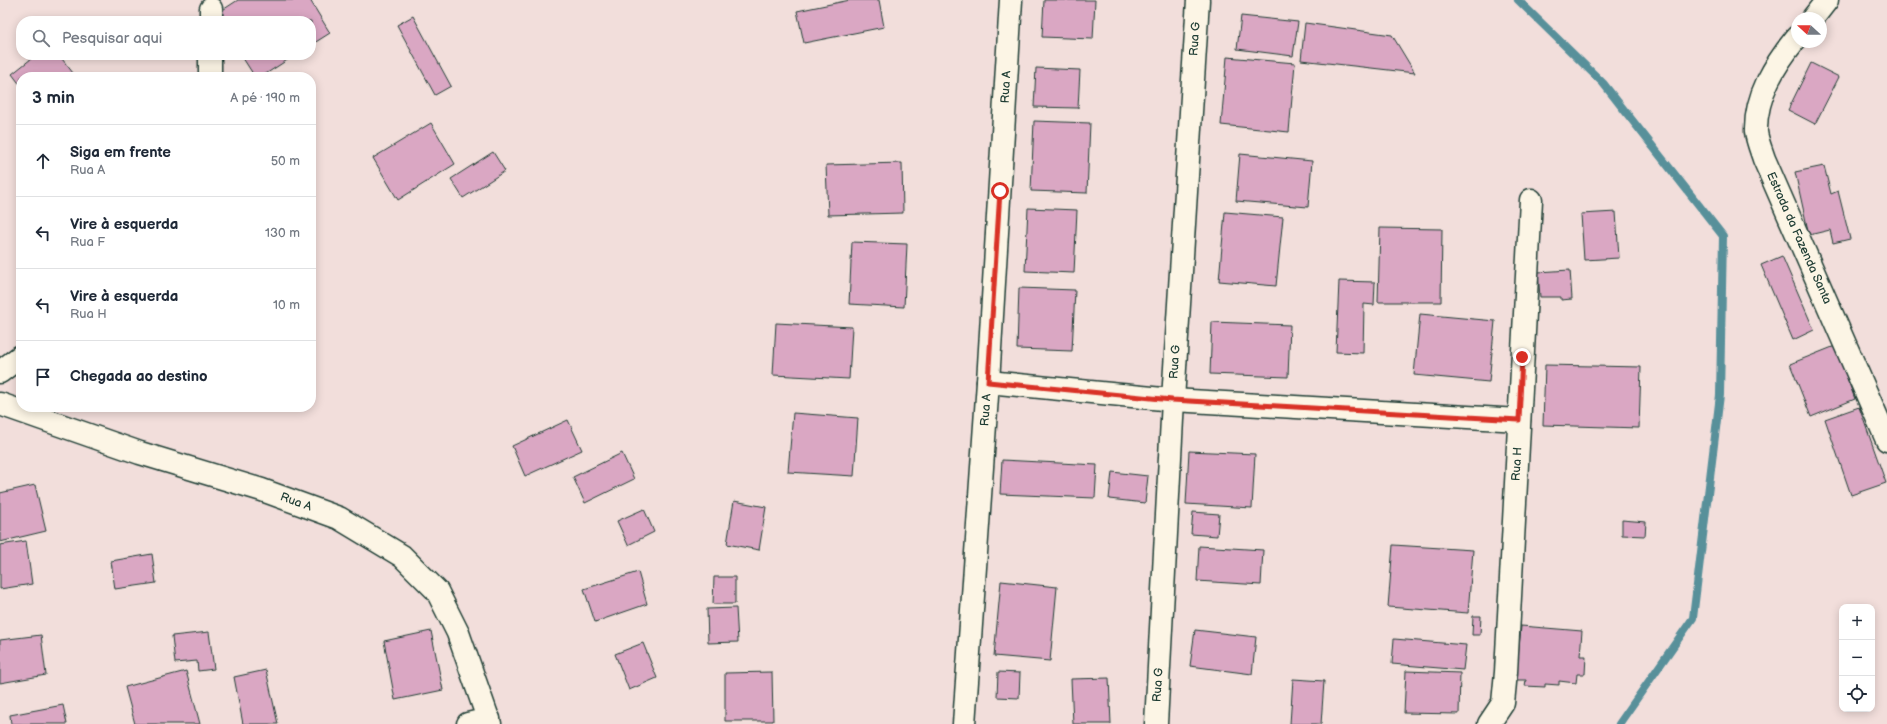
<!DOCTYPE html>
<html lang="pt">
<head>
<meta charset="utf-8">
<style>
	:root { --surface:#fff; --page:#f2f2f3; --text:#1f2937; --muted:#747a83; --line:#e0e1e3 }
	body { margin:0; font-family:"Balsamiq Sans",sans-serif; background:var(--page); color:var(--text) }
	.controls { position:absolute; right:12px; bottom:12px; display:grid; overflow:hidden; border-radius:8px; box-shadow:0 2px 10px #0003 }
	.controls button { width:36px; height:36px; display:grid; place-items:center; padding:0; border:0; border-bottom:1px solid var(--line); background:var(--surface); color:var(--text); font:20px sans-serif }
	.compass { position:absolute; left:1791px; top:12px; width:36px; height:36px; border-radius:50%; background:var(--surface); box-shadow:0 2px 10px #0003; rotate:291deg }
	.stop { position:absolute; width:12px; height:12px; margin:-9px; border:3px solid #d93025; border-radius:50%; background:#fff }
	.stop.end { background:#d93025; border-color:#fff; box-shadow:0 1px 4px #0008 }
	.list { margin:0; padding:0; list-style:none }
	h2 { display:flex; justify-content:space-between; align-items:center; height:52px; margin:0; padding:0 16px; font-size:17px }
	h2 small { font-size:13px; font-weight:400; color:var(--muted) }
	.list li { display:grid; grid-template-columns:26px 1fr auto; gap:12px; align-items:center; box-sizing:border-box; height:72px; padding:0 16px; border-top:1px solid var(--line) }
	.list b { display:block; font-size:15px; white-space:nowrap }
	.list p { margin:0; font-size:13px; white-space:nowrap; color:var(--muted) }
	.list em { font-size:13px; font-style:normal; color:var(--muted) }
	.icon { flex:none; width:22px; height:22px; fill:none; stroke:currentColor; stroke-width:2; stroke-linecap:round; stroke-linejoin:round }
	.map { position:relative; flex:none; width:1887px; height:724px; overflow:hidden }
	.search { position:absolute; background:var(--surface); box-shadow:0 2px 10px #0003; left:16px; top:16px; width:300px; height:44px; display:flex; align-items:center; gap:10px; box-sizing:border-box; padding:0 14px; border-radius:16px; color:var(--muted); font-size:15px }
	.panel { position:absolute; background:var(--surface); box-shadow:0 2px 10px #0003; left:16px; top:72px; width:300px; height:340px; border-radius:16px }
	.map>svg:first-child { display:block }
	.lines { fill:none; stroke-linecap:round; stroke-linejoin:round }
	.stream { stroke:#58909a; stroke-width:8 }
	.building { fill:#daa7c3; stroke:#1f3d34 }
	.minor-casing { stroke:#1f3d34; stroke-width:25 }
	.minor { stroke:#fcf5e5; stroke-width:22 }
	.route { stroke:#d93025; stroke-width:5 }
	.labels { text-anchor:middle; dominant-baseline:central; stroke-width:4; stroke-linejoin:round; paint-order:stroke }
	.street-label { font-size:12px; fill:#1f3d34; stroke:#fcf5e5 }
</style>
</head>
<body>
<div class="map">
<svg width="1887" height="724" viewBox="0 0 1887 724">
	<rect width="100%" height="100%" fill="#f2dedb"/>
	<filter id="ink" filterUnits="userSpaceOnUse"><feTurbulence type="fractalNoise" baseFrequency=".025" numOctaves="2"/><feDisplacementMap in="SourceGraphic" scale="8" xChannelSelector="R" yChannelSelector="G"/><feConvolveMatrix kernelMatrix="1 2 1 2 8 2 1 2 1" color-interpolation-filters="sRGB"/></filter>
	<g filter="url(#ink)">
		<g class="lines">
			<polyline class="stream" points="1518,0 1603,83 1723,236 1720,395 1693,618 1619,724"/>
		</g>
		<g class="building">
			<polygon points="238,0 310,0 330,33 311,45 311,21 219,21 215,15"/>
			<polygon points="850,0 879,0 884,27 804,43 797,11"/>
			<polygon points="1044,0 1095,0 1093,39 1042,37"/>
			<polygon points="413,16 451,86 435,95 397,25"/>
			<polygon points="1241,16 1298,22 1293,56 1237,49"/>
			<polygon points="1305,23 1392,35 1415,73 1301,60"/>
			<polygon points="36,55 59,55 73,73 68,77 21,77 21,86 12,74"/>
			<polygon points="241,55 295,55 261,77 255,77"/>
			<polygon points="1227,57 1295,63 1289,132 1221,125"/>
			<polygon points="1811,63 1839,77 1815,124 1788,110"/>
			<polygon points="1036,68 1080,70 1078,108 1034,107"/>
			<polygon points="1034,121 1090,123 1087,193 1031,191"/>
			<polygon points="431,123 455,164 398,200 373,158"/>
			<polygon points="493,152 505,171 463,198 451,179"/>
			<polygon points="1240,154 1312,161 1308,207 1236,201"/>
			<polygon points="902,163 903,213 828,215 826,165"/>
			<polygon points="1824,166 1831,194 1838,191 1850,239 1833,243 1830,230 1809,235 1795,172"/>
			<polygon points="1028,208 1077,210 1074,273 1025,271"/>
			<polygon points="1225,212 1283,217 1276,286 1219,281"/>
			<polygon points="1616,212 1619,258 1584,260 1581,214"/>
			<polygon points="1380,228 1442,229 1441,302 1378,302"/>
			<polygon points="852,242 907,244 904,307 849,304"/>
			<polygon points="1782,256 1814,330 1793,340 1761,265"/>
			<polygon points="1570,270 1572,299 1561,300 1561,297 1540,297 1538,272"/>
			<polygon points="1339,281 1375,282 1374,305 1364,304 1363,353 1336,352"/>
			<polygon points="1019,288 1075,290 1072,351 1017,349"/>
			<polygon points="1420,314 1495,321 1489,382 1414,375"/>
			<polygon points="1212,322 1290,325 1288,377 1210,374"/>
			<polygon points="776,323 852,327 849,379 773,375"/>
			<polygon points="1835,346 1855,399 1811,417 1790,364"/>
			<polygon points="1545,365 1641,367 1639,428 1543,425"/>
			<polygon points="1859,407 1886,483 1851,495 1825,419"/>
			<polygon points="793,413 858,418 854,476 788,472"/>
			<polygon points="568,420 582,450 525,476 512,446"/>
			<polygon points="1189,451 1255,454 1252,508 1186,504"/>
			<polygon points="622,453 634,479 585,503 573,477"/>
			<polygon points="1002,460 1097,465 1095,498 1000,494"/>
			<polygon points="1112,472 1148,476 1145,503 1109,499"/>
			<polygon points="35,485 46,531 0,542 0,493"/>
			<polygon points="734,501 766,507 759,550 727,544"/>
			<polygon points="644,509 654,532 628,545 617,521"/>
			<polygon points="1193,512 1219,514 1217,536 1191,534"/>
			<polygon points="1622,520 1646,522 1645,536 1622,535"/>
			<polygon points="26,541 32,584 0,589 0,545"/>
			<polygon points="1393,545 1473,550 1468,613 1388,607"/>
			<polygon points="1199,546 1263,550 1261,585 1197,581"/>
			<polygon points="152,554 156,583 115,589 111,561"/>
			<polygon points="638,572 647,604 595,622 584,589"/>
			<polygon points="714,577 735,577 735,604 713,604"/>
			<polygon points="1001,581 1057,587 1050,661 994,656"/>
			<polygon points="736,608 738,642 708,643 707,609"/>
			<polygon points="1473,616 1481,616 1480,635 1472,635"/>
			<polygon points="1521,626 1582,631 1580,656 1586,656 1585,674 1577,674 1576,683 1559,681 1559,685 1545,684 1545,687 1525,686 1526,680 1516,680"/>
			<polygon points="1195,630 1256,637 1252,674 1190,666"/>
			<polygon points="431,631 443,690 395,700 384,641"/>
			<polygon points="209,632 214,669 198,671 197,661 175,663 172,636"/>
			<polygon points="41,635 46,675 0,683 0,640"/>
			<polygon points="1394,639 1466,645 1463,670 1392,664"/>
			<polygon points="643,643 657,678 629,690 615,654"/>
			<polygon points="266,670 278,724 243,724 234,677"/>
			<polygon points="186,671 200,724 135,724 125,687"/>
			<polygon points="1406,671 1460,673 1459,714 1404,713"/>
			<polygon points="772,672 773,721 725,721 725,673"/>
			<polygon points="998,672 1020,673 1019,698 997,697"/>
			<polygon points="1109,678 1111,724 1073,724 1071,679"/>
			<polygon points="1293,679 1324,681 1321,724 1290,724"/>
			<polygon points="63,705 67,724 11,724 10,715"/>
		</g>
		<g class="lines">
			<defs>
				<g id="minor">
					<polyline points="1813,18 1827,0"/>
					<polyline points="211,21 211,9"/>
					<path d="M1797,37C1775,64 1755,96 1756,132C1757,140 1761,150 1764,159L1887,440"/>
					<polyline points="210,77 210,55"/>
					<polyline points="0,372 21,356"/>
					<polyline points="988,382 1173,400 1519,420"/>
					<polyline points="0,404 140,453 262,490 339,518 402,556 437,591 458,633 490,724"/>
					<polyline points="468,724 489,719"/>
					<polyline points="964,724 988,382 1011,0"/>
					<polyline points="1156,724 1173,400 1198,0"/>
					<polyline points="1489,724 1503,703 1506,672 1531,200"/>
				</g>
			</defs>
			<use href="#minor" class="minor-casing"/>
			<use href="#minor" class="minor"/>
		</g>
	</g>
	<g class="lines" filter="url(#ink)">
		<polyline class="route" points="1000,191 988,382 1172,400 1519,420 1522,357"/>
	</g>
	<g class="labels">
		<g class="street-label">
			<text transform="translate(1195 39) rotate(-86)">Rua G</text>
			<text transform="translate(1006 87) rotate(-87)">Rua A</text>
			<text transform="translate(1799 238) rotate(66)">Estrada da Fazenda Santa</text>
			<text transform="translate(1175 362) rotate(-86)">Rua G</text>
			<text transform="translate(986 410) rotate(-86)">Rua A</text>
			<text transform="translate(1517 464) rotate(-87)">Rua H</text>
			<text transform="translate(296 502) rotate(20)">Rua A</text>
			<text transform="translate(1158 685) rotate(-87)">Rua G</text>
		</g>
	</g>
</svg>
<div class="controls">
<button>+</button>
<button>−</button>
<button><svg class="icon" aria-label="locate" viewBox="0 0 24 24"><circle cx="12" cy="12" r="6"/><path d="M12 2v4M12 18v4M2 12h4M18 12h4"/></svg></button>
</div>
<svg class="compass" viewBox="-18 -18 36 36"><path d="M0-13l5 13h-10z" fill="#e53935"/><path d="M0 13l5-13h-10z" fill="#747a83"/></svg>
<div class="stop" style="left:1000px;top:191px"></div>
<div class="stop end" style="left:1522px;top:357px"></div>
<div class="search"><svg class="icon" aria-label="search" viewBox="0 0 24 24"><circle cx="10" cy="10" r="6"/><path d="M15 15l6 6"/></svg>Pesquisar aqui</div>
<section class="panel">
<h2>3 min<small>A pé · 190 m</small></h2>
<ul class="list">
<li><svg class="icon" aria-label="ahead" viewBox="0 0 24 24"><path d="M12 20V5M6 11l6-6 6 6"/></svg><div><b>Siga em frente</b><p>Rua A</p></div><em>50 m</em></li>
<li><svg class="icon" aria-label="left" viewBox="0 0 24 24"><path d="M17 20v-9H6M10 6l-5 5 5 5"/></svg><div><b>Vire à esquerda</b><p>Rua F</p></div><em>130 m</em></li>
<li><svg class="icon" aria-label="left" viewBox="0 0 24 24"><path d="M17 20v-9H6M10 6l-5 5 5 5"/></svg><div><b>Vire à esquerda</b><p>Rua H</p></div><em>10 m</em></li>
<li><svg class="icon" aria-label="arrive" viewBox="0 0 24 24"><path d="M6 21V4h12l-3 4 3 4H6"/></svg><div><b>Chegada ao destino</b></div></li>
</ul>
</section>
</div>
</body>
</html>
